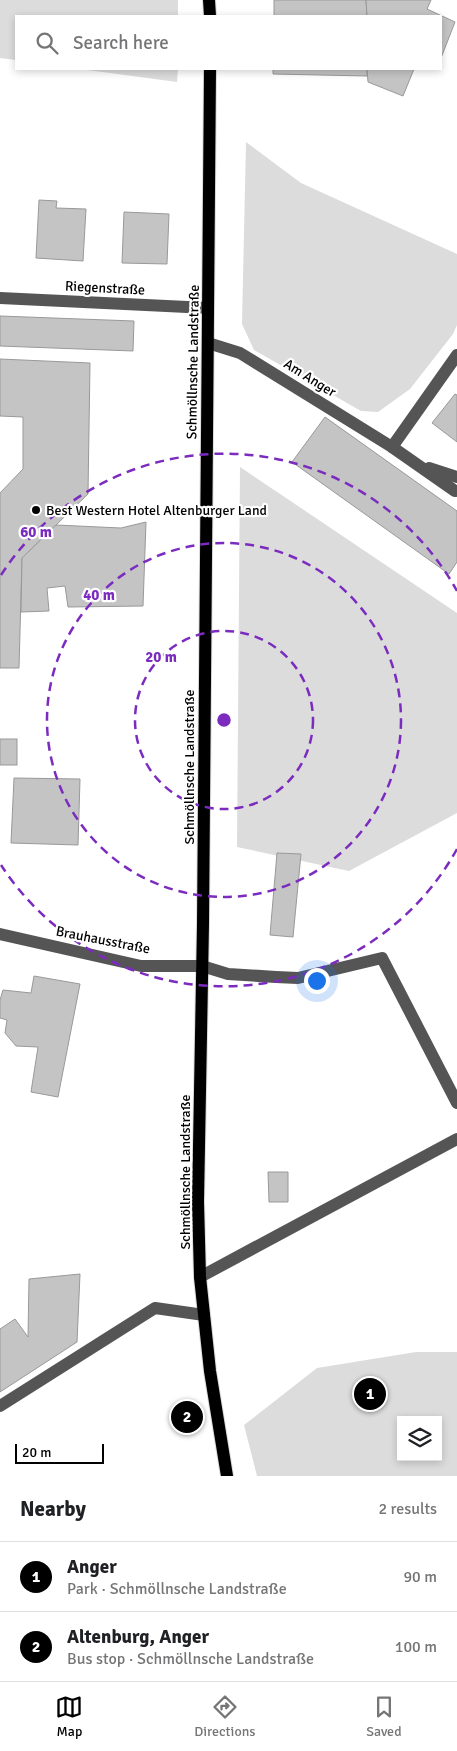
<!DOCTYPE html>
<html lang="en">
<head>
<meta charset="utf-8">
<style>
	:root { --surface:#fff; --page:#f6f6f6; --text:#202124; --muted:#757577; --line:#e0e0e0; --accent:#000 }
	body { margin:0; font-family:Signika,sans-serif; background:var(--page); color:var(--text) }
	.controls { position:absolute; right:15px; bottom:15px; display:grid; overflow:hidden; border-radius:0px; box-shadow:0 2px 8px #0003 }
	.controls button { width:45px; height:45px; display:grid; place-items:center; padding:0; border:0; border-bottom:1px solid var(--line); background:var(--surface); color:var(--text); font:25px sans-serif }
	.scale { position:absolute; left:15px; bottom:12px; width:89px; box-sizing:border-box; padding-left:5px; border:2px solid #000; border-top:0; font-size:14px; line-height:18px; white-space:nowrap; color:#000; -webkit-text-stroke:4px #fff; paint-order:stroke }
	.you { position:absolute; left:316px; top:980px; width:18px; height:18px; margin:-12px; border:4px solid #fff; border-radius:50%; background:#1a73e8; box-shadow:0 0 0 8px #1a73e833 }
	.badge { display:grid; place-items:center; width:32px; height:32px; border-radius:50%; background:var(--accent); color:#fff; font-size:16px; font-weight:700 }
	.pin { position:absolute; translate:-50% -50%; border:2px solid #fff; box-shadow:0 1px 5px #0006 }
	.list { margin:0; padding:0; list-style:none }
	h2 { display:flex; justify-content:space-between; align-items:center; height:65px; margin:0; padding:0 20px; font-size:21px }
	h2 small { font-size:16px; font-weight:400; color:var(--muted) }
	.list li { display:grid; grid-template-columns:32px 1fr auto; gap:15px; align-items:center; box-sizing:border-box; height:70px; padding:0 20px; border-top:1px solid var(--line) }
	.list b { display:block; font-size:19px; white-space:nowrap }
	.list p { margin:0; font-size:16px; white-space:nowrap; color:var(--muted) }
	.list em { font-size:16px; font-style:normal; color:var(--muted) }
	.icon { flex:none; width:28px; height:28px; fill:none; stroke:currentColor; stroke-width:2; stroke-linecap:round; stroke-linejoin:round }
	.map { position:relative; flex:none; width:457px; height:1476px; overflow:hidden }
	.search { position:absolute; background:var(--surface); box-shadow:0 2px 8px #0003; left:15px; right:15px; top:15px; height:55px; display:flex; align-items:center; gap:12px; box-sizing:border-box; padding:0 18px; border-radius:0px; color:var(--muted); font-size:19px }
	.sheet { height:205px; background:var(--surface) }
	nav { display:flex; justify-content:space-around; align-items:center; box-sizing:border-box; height:70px; border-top:1px solid var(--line); background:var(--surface); font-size:14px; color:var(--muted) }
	nav a { display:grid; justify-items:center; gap:2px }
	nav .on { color:var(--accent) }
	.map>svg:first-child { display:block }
	.green { fill:#dcdcdc; fill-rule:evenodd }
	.building { fill:#c4c4c4; stroke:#999 }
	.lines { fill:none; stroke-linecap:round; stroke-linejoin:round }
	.major-casing { stroke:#dbdbdb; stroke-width:14 }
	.minor { stroke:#555; stroke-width:12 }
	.major { stroke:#000; stroke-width:12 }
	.ring { fill:none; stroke:#7b2cbf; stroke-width:2.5; stroke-dasharray:9 6 }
	.poi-dot { fill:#000; stroke:#fff; stroke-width:2 }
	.labels { text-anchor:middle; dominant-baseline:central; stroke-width:4.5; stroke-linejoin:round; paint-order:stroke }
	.street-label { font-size:14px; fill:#000; stroke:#fff }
	.poi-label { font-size:14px; fill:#000; stroke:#fff; text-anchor:start }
	.centre { fill:#7b2cbf; stroke:#fff; stroke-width:2.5 }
	.ring-label { font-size:15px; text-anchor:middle; font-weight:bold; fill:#7b2cbf; stroke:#fff; stroke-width:4.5; stroke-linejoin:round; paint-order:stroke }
</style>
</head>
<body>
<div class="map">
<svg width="457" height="1476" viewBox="0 0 457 1476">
	<rect width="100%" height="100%" fill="#fff"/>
	<g class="green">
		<polygon points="0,0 178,0 178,16 16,16 16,60 0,58"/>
		<polygon points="80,69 178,69 177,82"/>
		<polygon points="246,142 301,183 457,254 457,325 453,334 410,389 378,412 361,411 254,350 242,324"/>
		<polygon points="240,467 457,613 457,813 349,871 237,847"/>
		<path d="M416,1352H457V1476H257L244,1425L317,1368ZM401,1420H438V1457H401Z"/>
	</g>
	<g class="building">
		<polygon points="274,0 366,0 367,16 274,16"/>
		<polygon points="366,0 431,0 427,9 455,22 441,58 441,16 367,16"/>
		<polygon points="273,69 367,69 367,76 273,74"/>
		<polygon points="367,69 414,69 403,96 368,82"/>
		<polygon points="39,200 57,201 56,208 86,209 83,261 36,258"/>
		<polygon points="124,212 169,214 167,264 122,263"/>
		<polygon points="0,316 134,321 133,351 0,346"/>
		<polygon points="0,359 90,363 88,494 22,558 19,668 0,668 0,493 23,469 23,417 0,416"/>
		<polygon points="455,394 457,395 457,442 432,423"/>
		<polygon points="325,417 457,511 457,562 449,574 292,462"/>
		<polygon points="146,522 143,606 68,607 65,586 47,588 49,611 21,612 22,558 56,525 121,528"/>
		<rect x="0" y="739" width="17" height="26"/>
		<polygon points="14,778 80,779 78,845 11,843"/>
		<polygon points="277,853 301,854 293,937 270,935"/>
		<polygon points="34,976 80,984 58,1097 31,1092 38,1047 16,1046 5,1033 7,1020 0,1018 0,1000 3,990 31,993"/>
		<polygon points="268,1172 288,1172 288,1202 269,1202"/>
		<polygon points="80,1274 77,1342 0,1392 0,1329 15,1319 28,1337 29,1279"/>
	</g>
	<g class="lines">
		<defs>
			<g id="major">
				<polyline points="209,0 210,16"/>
				<polyline points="210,69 203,924 198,1202 200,1277 210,1371 227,1476"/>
			</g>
		</defs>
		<use href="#major" class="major-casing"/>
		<g class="minor">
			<polyline points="0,298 208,308"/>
			<polyline points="208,343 240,353 392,447 455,491"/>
			<polyline points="392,447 457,355"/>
			<polyline points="429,468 457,477"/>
			<polyline points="0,934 141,966 202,966 228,974 276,977 298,978 382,958 457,1103"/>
			<polyline points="200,1277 457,1139"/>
			<polyline points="0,1406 155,1308 204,1315"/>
		</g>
		<use href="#major" class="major"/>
	</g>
	<g class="ring">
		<circle cx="224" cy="720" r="89"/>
		<circle cx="224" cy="720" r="177"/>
		<path d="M457 849A266 266 0 0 1 1 865M1 575A266 266 0 0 1 457 591"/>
	</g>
	<circle class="poi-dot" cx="36" cy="510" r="5"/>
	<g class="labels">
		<g class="street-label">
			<text transform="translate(105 288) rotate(3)">Riegenstraße</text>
			<text transform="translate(193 362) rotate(-89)">Schmöllnsche Landstraße</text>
			<text transform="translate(310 378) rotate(32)">Am Anger</text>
			<text transform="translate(189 767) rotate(-90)">Schmöllnsche Landstraße</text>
			<text transform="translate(103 940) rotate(11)">Brauhausstraße</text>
			<text transform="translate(185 1172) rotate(-90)">Schmöllnsche Landstraße</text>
		</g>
		<g class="poi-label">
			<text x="46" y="510">Best Western Hotel Altenburger Land</text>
		</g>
	</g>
	<circle cx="224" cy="720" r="8" class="centre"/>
	<g class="ring-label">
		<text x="36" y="537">60 m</text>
		<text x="99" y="600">40 m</text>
		<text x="161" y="662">20 m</text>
	</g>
</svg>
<div class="controls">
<button><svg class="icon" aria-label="layers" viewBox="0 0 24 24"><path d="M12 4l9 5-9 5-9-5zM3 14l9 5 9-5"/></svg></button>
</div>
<div class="scale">20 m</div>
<div class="you"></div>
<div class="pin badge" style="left:370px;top:1394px">1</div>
<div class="pin badge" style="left:187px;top:1417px">2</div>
<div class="search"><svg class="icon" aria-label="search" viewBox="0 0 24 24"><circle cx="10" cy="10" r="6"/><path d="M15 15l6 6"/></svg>Search here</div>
</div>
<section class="sheet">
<h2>Nearby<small>2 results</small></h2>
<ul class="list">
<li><span class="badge">1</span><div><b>Anger</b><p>Park · Schmöllnsche Landstraße</p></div><em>90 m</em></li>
<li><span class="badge">2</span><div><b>Altenburg, Anger</b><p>Bus stop · Schmöllnsche Landstraße</p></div><em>100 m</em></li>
</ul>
</section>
<nav>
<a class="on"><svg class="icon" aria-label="map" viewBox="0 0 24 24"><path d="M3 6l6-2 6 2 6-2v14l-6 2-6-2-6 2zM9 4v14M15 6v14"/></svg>Map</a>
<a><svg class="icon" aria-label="directions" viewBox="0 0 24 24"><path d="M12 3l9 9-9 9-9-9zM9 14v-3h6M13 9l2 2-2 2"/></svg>Directions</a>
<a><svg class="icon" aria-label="saved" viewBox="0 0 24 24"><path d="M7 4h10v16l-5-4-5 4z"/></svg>Saved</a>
</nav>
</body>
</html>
